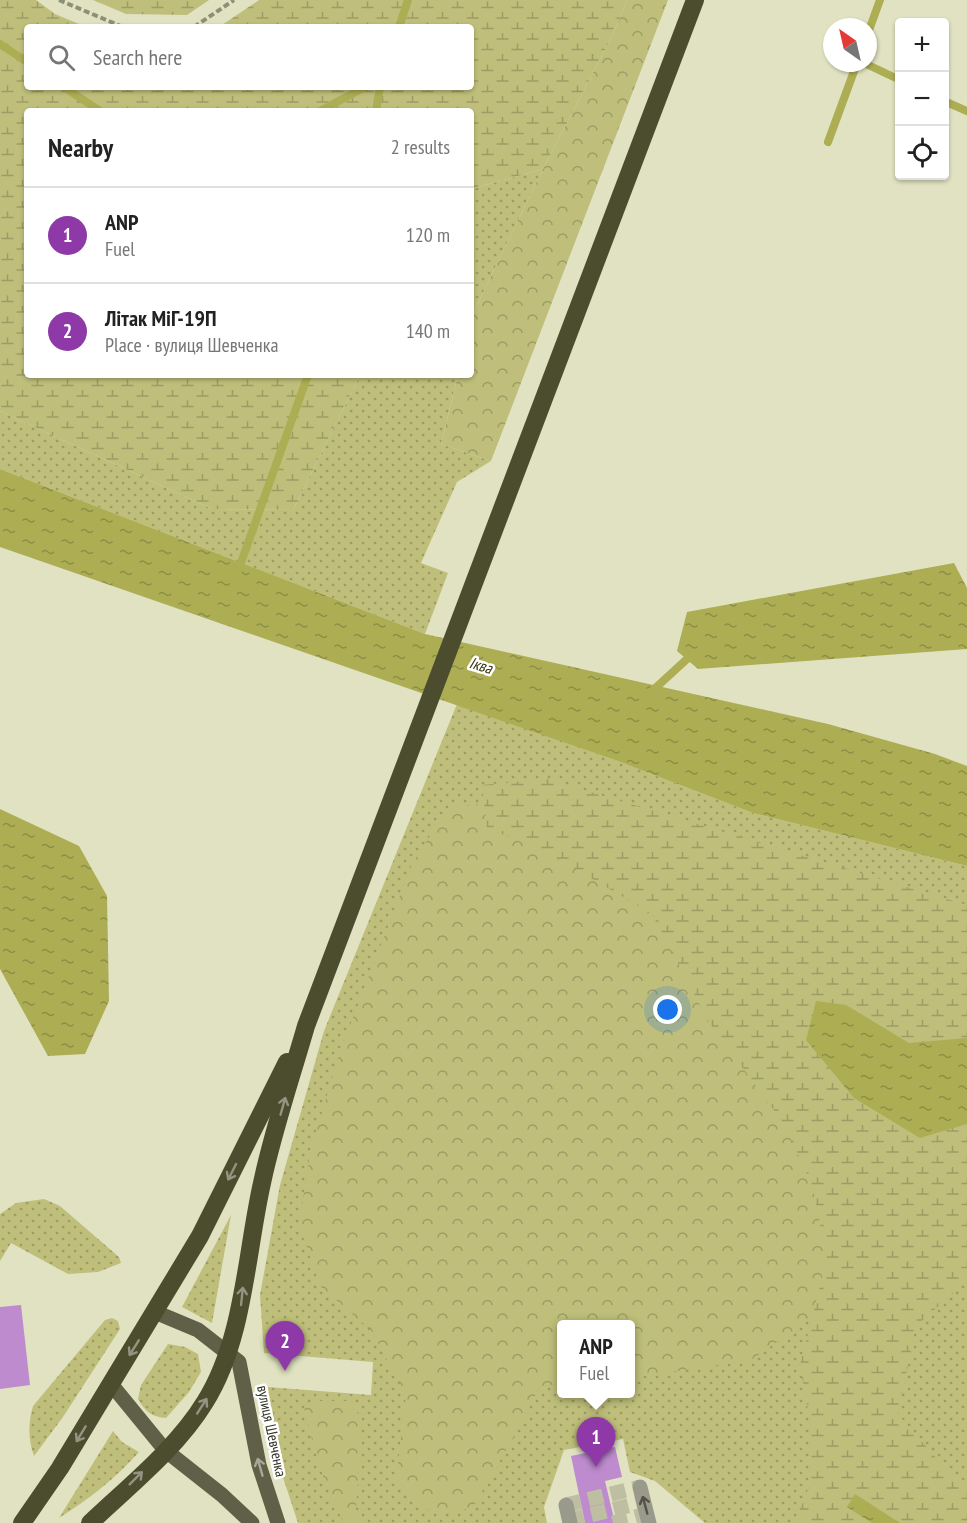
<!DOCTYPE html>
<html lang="en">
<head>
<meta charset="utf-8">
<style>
	:root { --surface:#fff; --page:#f2f2f2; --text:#222; --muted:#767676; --line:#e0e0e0; --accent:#8e39a7 }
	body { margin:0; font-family:"PT Sans Narrow",sans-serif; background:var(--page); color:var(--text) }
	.controls { position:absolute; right:18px; top:18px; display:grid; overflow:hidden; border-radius:6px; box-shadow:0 2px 4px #0004 }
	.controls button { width:54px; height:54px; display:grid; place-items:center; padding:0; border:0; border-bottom:2px solid var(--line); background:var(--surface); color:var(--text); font:30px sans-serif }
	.compass { position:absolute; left:823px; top:18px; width:54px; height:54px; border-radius:50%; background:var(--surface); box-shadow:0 2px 4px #0004; rotate:326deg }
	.you { position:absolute; left:668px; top:1010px; width:21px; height:21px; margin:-15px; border:4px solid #fff; border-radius:50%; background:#1a73e8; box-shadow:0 0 0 9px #1a73e833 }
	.badge { display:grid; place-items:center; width:39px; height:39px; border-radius:50%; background:var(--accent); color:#fff; font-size:20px; font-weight:700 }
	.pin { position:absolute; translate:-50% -50px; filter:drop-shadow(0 2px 3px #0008) }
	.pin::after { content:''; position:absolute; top:32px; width:21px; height:18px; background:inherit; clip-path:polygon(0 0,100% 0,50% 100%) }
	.popup { position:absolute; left:557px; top:1320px; width:78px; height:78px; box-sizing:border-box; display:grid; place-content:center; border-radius:6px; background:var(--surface); filter:drop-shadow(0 2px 4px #0005); font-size:20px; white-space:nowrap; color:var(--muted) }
	.popup b { font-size:22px; color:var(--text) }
	.popup::after { content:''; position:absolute; left:50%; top:100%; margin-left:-12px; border:12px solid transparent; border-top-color:var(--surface) }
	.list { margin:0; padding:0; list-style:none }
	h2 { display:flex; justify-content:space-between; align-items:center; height:78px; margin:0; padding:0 24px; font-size:26px }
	h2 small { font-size:20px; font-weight:400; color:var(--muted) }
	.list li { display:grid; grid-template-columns:39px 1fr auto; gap:18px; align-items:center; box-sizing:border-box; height:96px; padding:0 24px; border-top:2px solid var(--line) }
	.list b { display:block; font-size:22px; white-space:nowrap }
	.list p { margin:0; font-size:20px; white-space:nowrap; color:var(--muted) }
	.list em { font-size:20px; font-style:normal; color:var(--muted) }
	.icon { flex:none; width:33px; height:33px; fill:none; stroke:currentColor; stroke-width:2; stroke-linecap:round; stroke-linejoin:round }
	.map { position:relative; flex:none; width:967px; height:1523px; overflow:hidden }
	.search { position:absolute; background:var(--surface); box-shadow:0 2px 4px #0004; left:24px; top:24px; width:450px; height:66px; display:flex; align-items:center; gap:15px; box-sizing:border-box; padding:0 21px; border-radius:6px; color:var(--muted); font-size:22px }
	.panel { position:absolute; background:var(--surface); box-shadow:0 2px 4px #0004; left:24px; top:108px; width:450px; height:270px; border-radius:6px }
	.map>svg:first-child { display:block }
	.grass { fill:url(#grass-dots); fill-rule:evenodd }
	.forest { fill:url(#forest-crowns) }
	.wetland { fill:url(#wetland-marsh) }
	.water { fill:url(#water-ripples) }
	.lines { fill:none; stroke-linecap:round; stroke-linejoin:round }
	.stream { stroke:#adad54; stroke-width:8 }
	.building { fill:#be8bcf }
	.minor-tunnel { stroke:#bebfa2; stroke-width:15; stroke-dasharray:15 8; stroke-linecap:butt }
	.path { stroke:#8e8f77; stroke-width:4; stroke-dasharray:6 3; stroke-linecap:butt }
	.minor { stroke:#999a8c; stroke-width:15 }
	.major { stroke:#606048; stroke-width:15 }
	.highway { stroke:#4c4c2f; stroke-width:18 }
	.oneway { stroke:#949482 }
	.oneway2 { stroke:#a8a89a }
	.oneway3 { stroke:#525345 }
	.labels { text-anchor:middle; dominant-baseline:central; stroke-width:5; stroke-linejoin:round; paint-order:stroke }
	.street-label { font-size:15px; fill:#333427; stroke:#fff }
	.water-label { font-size:16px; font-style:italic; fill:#383812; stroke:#fff }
</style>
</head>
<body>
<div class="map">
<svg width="967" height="1523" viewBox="0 0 967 1523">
	<defs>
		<pattern id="grass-dots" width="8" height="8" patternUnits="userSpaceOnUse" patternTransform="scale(1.5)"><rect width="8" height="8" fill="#bfbf7b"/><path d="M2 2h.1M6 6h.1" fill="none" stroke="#9c9c65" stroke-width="1.8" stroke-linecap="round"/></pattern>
		<pattern id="forest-crowns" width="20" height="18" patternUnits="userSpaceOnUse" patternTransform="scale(1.5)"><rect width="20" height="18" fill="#bfbf7b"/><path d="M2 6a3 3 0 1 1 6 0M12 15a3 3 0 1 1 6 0" fill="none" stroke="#9c9c65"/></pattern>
		<pattern id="wetland-marsh" width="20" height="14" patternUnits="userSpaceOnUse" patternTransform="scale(1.5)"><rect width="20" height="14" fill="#bfbf7b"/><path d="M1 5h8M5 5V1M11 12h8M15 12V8" fill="none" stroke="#9c9c65"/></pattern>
		<pattern id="water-ripples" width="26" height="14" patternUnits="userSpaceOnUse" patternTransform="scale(1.5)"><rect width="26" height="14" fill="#adad54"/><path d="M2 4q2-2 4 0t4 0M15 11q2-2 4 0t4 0" fill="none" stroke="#8d8e46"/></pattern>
	</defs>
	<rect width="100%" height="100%" fill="#e1e2c1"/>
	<g class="grass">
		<polygon points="543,169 476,307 471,325 471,189"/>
		<polygon points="360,375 458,375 441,444 491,461 457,482 421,563 448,573 425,634 0,469 0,411 212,509 293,510"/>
		<path d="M457,704L615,760L753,813L967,866V1523H705L655,1481L630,1472L623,1439L564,1450L544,1507L547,1523H298L277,1459L268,1387L371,1395L373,1362L264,1353L260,1295L280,1185L324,1031ZM562,1324H630V1394H562Z"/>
		<polygon points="44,1199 60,1206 119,1257 121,1263 98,1272 68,1274 11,1243 0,1261 0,1214 16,1203"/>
		<polygon points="231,1215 212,1323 182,1307"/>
		<path d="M112,1318L118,1321L120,1329L63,1417L34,1456C28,1439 28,1423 33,1406L105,1320Z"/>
		<path d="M168,1344L185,1347L198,1354L201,1372L189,1392L166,1418C151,1417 145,1411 138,1399L141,1385Z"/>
		<path d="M113,1431L122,1442L139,1452C115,1479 89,1499 59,1518Z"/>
	</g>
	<g class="forest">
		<polygon points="627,0 668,0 491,461 441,444 458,375 471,375 471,325 476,307 543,169 613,34"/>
		<polygon points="503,803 755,929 850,1291 751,1360 631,1378 630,1324 562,1324 561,1384 540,1386 518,1430 472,1509 431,1512 396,1479 406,1395 371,1330 321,1287 299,1225 311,1148 341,1049 412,864 449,806"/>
		<path d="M316,1401H352L362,1423L356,1509L363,1523H344C324,1487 313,1447 304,1407Z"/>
	</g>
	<g class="wetland">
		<polygon points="0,0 36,0 55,14 86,27 27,27 27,87 471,87 471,27 219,27 259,0 627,0 613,34 543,169 471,189 471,111 27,111 27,375 360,375 293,510 212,509 0,411"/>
		<polygon points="93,0 209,0 187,15 126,14"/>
		<polygon points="547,779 967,905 967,1038 909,1043 846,1005 920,1137 967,1124 967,1281 916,1326 898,1414 949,1473 967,1482 967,1523 900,1523 855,1494 847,1507 872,1523 795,1523 808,1489 811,1427 800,1365 827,1258 812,1185 784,1124 709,1022 652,914 550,854 487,828 482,785"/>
	</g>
	<g class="water">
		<polygon points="0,469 425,634 828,724 935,754 967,766 967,866 753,813 615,760 0,547"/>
		<polygon points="954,563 967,588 967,649 698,669 677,651 687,612"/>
		<polygon points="0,809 79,846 107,896 109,1001 85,1054 48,1056 0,969"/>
		<polygon points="816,1001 846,1005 909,1043 967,1038 967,1124 920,1138 854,1098 806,1040"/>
		<polygon points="855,1494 900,1523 872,1523 847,1507"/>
	</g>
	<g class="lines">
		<g class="stream">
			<polyline points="399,27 408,0"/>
			<polyline points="868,33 880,0"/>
			<polyline points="0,44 27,62"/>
			<polyline points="864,63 900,80"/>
			<polyline points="64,87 100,111"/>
			<polyline points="944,101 967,111"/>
			<polyline points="320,111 365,87"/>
			<polyline points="376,111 380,87"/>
			<polyline points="828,142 857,63"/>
			<polyline points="238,571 308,375"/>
			<polyline points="650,693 687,659"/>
		</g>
	</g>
	<g class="building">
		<polygon points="21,1305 30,1385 0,1389 0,1307"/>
		<polygon points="615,1447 622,1477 605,1481 615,1523 585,1523 571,1456"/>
	</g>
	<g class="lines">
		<g class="minor-tunnel">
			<polyline points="566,1505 640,1487"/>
			<polyline points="569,1520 644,1502"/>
			<polyline points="613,1523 647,1514"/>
		</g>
		<g class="path">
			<polyline points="59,0 123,27"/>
			<polyline points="194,27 234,0"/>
		</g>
		<g class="minor">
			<polyline points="640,1487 649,1523"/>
			<polyline points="566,1505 570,1523"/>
		</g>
		<g class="major">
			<polyline points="155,1312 198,1330 239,1362 259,1465 278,1523"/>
			<polyline points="111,1384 165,1450 222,1495 252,1523"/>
		</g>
		<g class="highway">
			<polyline points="22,1523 60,1468 200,1236 287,1062"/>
			<path d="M90,1523C129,1486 177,1448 205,1402C244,1340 246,1254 262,1183C273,1131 291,1078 306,1026L695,0"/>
		</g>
	</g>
	<defs><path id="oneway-shaft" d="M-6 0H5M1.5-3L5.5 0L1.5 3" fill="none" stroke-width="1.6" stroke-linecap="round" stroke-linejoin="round" transform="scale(1.5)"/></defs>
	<g class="oneway">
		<use href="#oneway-shaft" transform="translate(283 1106) rotate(-74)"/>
		<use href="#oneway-shaft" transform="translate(232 1172) rotate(117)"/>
		<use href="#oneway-shaft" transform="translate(242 1296) rotate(-84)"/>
		<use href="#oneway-shaft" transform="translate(134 1348) rotate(122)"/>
		<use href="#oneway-shaft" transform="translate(202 1406) rotate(-57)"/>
		<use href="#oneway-shaft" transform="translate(81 1434) rotate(121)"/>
		<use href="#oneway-shaft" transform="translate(136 1478) rotate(-45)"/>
	</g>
	<use class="oneway2" href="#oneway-shaft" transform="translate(260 1467) rotate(-106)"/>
	<use class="oneway3" href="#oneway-shaft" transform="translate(645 1505) rotate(-105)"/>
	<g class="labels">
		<g class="street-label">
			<text transform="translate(272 1431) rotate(78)">вулиця Шевченка</text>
		</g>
		<g class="water-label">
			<text transform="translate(481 665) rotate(17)">Іква</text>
		</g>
	</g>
</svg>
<div class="controls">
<button>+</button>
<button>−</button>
<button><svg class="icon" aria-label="locate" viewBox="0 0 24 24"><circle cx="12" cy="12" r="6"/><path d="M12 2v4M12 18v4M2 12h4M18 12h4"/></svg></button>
</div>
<svg class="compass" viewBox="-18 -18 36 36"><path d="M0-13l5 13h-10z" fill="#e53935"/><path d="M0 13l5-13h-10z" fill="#767676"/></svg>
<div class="you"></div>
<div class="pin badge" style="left:596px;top:1467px">1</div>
<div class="popup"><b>ANP</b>Fuel</div>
<div class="pin badge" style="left:285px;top:1371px">2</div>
<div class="search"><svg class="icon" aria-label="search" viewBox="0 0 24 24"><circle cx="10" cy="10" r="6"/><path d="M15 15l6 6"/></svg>Search here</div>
<section class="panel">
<h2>Nearby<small>2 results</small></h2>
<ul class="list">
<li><span class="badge">1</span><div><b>ANP</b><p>Fuel</p></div><em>120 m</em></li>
<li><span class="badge">2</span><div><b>Літак МіГ-19П</b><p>Place · вулиця Шевченка</p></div><em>140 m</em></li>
</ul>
</section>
</div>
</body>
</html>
